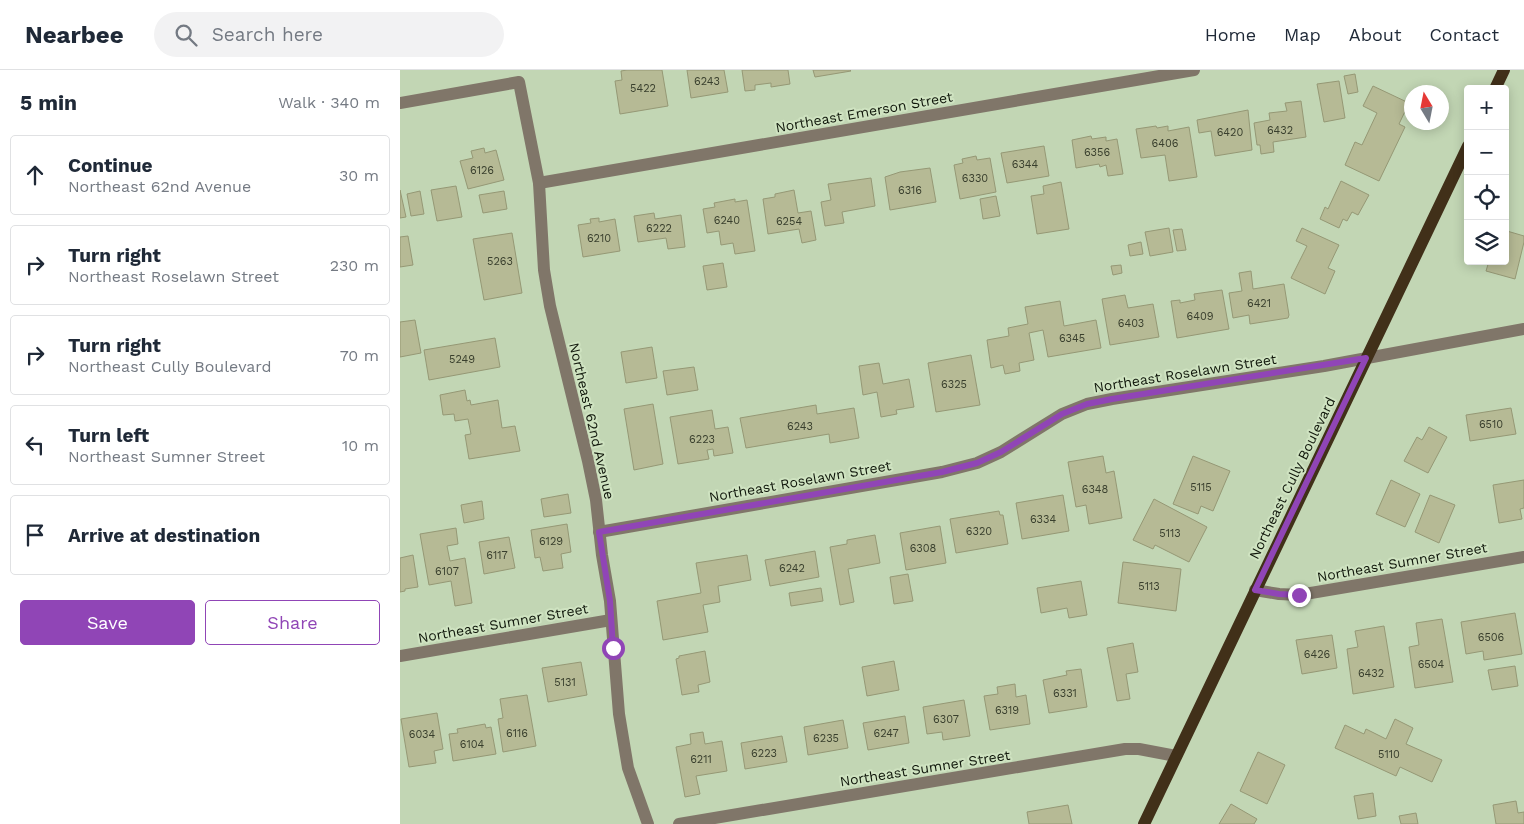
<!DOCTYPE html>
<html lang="en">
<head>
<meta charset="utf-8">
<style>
	:root { --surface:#fff; --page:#f2f2f3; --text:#1f2937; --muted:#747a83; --line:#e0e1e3; --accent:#9045b6 }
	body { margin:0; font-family:"Work Sans",sans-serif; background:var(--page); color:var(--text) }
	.controls { position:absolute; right:15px; top:15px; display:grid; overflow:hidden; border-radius:5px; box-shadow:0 2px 12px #0003 }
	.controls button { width:45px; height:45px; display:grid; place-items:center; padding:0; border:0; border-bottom:1px solid var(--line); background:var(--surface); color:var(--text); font:25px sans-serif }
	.compass { position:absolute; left:1004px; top:15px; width:45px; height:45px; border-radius:50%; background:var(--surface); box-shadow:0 2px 12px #0003; rotate:350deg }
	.stop { position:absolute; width:15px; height:15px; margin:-11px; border:4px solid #9045b6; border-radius:50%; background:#fff }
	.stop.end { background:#9045b6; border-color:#fff; box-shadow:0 1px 5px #0008 }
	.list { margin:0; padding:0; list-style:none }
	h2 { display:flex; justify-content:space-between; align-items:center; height:65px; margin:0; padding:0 20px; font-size:21px }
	h2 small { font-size:16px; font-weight:400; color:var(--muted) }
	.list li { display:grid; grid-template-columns:32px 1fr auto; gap:15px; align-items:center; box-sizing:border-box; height:80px; margin:0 10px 10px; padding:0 10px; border:1px solid var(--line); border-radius:5px }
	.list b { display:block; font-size:19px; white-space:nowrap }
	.list p { margin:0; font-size:16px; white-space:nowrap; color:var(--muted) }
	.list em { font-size:16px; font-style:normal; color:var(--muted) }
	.actions { display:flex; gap:10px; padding:15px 20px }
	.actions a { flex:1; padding:11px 0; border:1px solid var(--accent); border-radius:5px; text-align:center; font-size:18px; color:var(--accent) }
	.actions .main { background:var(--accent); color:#fff }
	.icon { flex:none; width:28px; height:28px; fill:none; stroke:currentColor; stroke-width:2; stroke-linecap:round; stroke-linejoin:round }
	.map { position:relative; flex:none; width:1124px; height:754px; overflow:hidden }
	header { display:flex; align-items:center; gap:30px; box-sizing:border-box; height:70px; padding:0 25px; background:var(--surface); border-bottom:1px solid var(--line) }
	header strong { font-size:24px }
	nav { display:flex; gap:28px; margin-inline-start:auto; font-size:18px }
	.search { width:350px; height:45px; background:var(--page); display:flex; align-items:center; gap:12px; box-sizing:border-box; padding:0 18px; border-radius:28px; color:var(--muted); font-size:19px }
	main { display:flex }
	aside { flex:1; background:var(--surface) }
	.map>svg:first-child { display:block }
	.building { fill:#b6ba95; stroke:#959875 }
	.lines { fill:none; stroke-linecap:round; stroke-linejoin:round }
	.minor { stroke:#807669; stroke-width:12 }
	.major { stroke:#413019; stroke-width:12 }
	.route { stroke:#9045b6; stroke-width:6 }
	.labels { text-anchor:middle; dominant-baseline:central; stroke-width:4; stroke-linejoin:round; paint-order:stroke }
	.number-label { font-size:11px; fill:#393f2d }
	.street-label { font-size:14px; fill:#0f160a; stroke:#cfe3c1 }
</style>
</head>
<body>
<header>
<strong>Nearbee</strong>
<div class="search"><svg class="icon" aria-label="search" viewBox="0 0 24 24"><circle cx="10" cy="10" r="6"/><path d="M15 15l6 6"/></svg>Search here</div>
<nav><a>Home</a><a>Map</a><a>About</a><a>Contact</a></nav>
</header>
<main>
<aside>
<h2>5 min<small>Walk · 340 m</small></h2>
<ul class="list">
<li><svg class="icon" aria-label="ahead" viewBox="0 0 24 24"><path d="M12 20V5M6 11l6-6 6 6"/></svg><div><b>Continue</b><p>Northeast 62nd Avenue</p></div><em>30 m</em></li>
<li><svg class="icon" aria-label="right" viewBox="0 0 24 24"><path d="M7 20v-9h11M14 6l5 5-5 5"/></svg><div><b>Turn right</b><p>Northeast Roselawn Street</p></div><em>230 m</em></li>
<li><svg class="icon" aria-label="right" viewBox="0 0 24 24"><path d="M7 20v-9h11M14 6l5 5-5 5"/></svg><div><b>Turn right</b><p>Northeast Cully Boulevard</p></div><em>70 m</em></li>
<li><svg class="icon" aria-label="left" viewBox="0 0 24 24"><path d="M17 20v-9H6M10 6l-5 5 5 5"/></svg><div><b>Turn left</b><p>Northeast Sumner Street</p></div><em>10 m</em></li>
<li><svg class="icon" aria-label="arrive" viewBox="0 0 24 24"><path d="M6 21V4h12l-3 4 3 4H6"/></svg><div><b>Arrive at destination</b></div></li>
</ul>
<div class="actions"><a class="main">Save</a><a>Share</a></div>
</aside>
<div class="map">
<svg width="1124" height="754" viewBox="0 0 1124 754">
	<rect width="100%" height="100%" fill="#c2d6b4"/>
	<g class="building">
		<polygon points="227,0 262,0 268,36 220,44 215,11 222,10 221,1"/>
		<polygon points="287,0 324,0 328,22 291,28"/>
		<polygon points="342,0 388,0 390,14 371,17 371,13 355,15 355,20 345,21"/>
		<polygon points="413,0 450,0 451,1 415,7"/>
		<polygon points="955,4 958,22 948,24 944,6"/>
		<polygon points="939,11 945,48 924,52 917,14"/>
		<polygon points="973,16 1009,33 999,54 1005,57 979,111 945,95 955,72 962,75 977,43 963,36"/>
		<polygon points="901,31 906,67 873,72 874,82 861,84 860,75 857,75 854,53 870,50 869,43 887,41 885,33"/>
		<polygon points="848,40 852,80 815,86 811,61 799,63 797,50"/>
		<polygon points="756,56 757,58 768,56 768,61 789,57 797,107 769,111 765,85 741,88 736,59"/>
		<polygon points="691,66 692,69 706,67 706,71 717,69 723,104 708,106 706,95 700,97 699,94 676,98 672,70"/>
		<polygon points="644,76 649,106 607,113 601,83"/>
		<polygon points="84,78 85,83 96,80 104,110 68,119 60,91 73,88 71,81"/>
		<polygon points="576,86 577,90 590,88 596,122 560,129 554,95 563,93 562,89"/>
		<polygon points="530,98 536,132 490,140 485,107 500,102"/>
		<polygon points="471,108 475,136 442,142 444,153 425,156 421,132 431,130 428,114"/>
		<polygon points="941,111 969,125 958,145 952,142 947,151 943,149 939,158 920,149 925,137 928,139"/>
		<polygon points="661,112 669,159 637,164 631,126 644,124 643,116"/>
		<polygon points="56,116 62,147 37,151 31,120"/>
		<polygon points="0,120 6,147 0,148"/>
		<polygon points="394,120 398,143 411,141 416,170 402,173 399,159 368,164 363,129 375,127 375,124"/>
		<polygon points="20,121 24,144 11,146 7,124"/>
		<polygon points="104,121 107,139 83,143 79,125"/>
		<polygon points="596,126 600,146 583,149 580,129"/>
		<polygon points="335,129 335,132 347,130 355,181 335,184 333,173 321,175 319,161 307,163 303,139 315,137 314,133"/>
		<polygon points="254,143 255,149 281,145 285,177 268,179 266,168 238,172 234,146"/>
		<polygon points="199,148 199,152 215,149 220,181 183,187 178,155 191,153 190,149"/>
		<polygon points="769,158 773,182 750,186 745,162"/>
		<polygon points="902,158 939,175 928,198 935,201 925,224 891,208 907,176 896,171"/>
		<polygon points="782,159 786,180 777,181 773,160"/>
		<polygon points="1107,161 1124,166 1124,172 1115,209 1086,201 1089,191 1105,191"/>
		<polygon points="112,163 122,223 84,230 73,169"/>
		<polygon points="8,166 13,195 0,197 0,167"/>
		<polygon points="741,172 743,184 730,186 728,175"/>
		<polygon points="323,193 327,217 307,220 303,196"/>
		<polygon points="721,195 722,203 713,205 711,196"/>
		<polygon points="851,201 853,219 884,214 889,245 888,248 850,254 849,245 833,248 829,223 842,221 839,203"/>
		<polygon points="822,220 829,259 777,268 771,231 780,230 780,233 795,230 794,224"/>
		<polygon points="725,225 728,238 753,234 759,267 710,275 702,229"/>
		<polygon points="660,231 664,256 696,250 701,278 648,287 643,260 629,263 634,290 619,293 620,301 605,304 603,295 591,298 587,270 609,266 608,258 628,254 625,237"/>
		<polygon points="15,250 21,283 0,287 0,252"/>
		<polygon points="95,268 100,297 29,310 24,280"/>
		<polygon points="252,277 257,308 226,313 221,282"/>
		<polygon points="571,285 580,335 536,342 528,293"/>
		<polygon points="479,293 483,314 509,309 514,337 496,340 497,344 481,347 477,322 463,325 459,296"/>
		<polygon points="294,297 298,320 267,325 263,301"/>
		<polygon points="65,320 67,331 70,330 71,335 98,330 102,358 115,356 120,381 69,389 65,365 71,364 68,349 55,351 54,344 43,345 40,325"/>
		<polygon points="253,334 263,394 234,400 224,339"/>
		<polygon points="416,335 417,344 454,338 459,368 430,373 429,364 346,378 340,348"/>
		<polygon points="1111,338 1116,364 1070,371 1066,345"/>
		<polygon points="312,340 315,359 328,357 333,383 314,386 313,379 307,380 309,389 278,394 270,347"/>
		<polygon points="1029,357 1047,367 1028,403 1004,391 1017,367 1022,370"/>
		<polygon points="703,386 706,403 714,401 722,448 689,454 686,435 676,437 668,392"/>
		<polygon points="793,386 830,401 813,441 801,436 798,444 773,434"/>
		<polygon points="991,410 1020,424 1005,457 976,444"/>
		<polygon points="1124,410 1124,438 1120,439 1122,449 1099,453 1093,415"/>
		<polygon points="168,424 171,443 144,447 141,429"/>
		<polygon points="663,425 669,461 622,469 616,433"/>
		<polygon points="1030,425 1055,435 1039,473 1015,462"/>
		<polygon points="754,429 807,457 789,492 755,475 753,479 733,470"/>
		<polygon points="82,431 84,449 64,453 61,435"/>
		<polygon points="599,441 600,445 603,445 608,474 556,483 550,449"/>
		<polygon points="167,454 171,482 161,484 163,498 143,501 140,487 135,488 131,460"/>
		<polygon points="540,456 546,493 506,500 500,463"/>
		<polygon points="56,458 58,474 47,476 50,491 65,488 72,533 55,536 51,511 29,515 20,464"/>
		<polygon points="475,465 480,493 448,499 454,532 440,535 430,477 447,474 447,470"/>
		<polygon points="109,467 115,498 84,504 79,472"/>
		<polygon points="415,481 419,507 370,516 365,490"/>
		<polygon points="13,485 18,517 5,519 5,521 0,522 0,488"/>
		<polygon points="347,485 351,510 318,516 320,532 303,535 308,562 263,570 257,531 301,523 296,493"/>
		<polygon points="723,492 781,499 776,541 718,533"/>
		<polygon points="508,504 513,531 494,534 490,507"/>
		<polygon points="681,511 687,545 669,548 667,538 641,543 637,518"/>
		<polygon points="421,518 423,531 391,536 389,523"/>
		<polygon points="1115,543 1122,584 1084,590 1083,581 1066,584 1061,552"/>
		<polygon points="1042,549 1053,612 1015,618 1009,577 1019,575 1016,553"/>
		<polygon points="984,556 994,617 953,624 947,579 958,577 955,561"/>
		<polygon points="932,565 937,598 902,604 896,570"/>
		<polygon points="733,573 738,602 726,604 730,629 717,631 707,578"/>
		<polygon points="305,581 310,612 298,615 299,622 282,625 276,589 279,588 279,586"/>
		<polygon points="494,591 499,620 467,626 462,597"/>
		<polygon points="181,592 187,625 148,632 142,598"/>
		<polygon points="1115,596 1118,616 1092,620 1088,600"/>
		<polygon points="681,599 687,637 649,643 643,610 667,605 666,601"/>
		<polygon points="615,614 616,627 626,625 630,654 590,660 584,626 598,624 597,617"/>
		<polygon points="127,625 136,676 103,682 98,649 103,648 100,629"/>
		<polygon points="564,630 570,666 543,670 542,662 527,664 523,637"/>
		<polygon points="37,643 43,679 34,681 36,693 9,697 1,649"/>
		<polygon points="505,646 509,673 468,680 463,653"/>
		<polygon points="995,649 1013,658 1006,674 1042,690 1032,712 1000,697 996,706 935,678 945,655 964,664 966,659 986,669"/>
		<polygon points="443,650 448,678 408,685 404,657"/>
		<polygon points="85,654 86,658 91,657 96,684 53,691 49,664 58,663 57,659"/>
		<polygon points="303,662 305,674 322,671 327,701 296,706 300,724 285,727 276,677 291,674 290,664"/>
		<polygon points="382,666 387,692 345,699 341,673"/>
		<polygon points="858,682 885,695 867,734 840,721"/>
		<polygon points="973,723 976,746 958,749 954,726"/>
		<polygon points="1116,731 1118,743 1124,742 1124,754 1096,754 1093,735"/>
		<polygon points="831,734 857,749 854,754 819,754"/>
		<polygon points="668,735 672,754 629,754 627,742"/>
		<polygon points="1016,743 1018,754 1001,754 999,746"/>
	</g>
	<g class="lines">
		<g class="minor">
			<polyline points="0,33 119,12 139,113 144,200 150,236 188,391 196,430 202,485 210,531 219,644 228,698 248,754"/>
			<polyline points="139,113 794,0"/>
			<polyline points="199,462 542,402 577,393 601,382 662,344 687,334 712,329 924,296 1124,259"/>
			<polyline points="855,520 879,524 899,525 1124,487"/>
			<polyline points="0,586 211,550"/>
			<polyline points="279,754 725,679 739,679 776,686"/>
		</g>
		<g class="major">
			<polyline points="1095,19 1104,0"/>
			<polyline points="744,754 1068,76"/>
		</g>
	</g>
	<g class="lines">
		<polyline class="route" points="213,578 210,531 199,462 542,402 577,393 601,382 662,344 687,334 712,329 966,288 855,520 879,524 899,525"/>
	</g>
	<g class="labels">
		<g class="number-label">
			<text x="307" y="11">6243</text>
			<text x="243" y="18">5422</text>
			<text x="880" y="60">6432</text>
			<text x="830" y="62">6420</text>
			<text x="765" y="73">6406</text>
			<text x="697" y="82">6356</text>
			<text x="625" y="94">6344</text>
			<text x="82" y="100">6126</text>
			<text x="575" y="108">6330</text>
			<text x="510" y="120">6316</text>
			<text x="327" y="150">6240</text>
			<text x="389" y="151">6254</text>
			<text x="259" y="158">6222</text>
			<text x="199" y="168">6210</text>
			<text x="100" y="191">5263</text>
			<text x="859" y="233">6421</text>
			<text x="800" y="246">6409</text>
			<text x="731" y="253">6403</text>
			<text x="672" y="268">6345</text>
			<text x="62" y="289">5249</text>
			<text x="554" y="314">6325</text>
			<text x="1091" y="354">6510</text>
			<text x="400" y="356">6243</text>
			<text x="302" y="369">6223</text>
			<text x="801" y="417">5115</text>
			<text x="695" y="419">6348</text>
			<text x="643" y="449">6334</text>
			<text x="579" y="461">6320</text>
			<text x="770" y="463">5113</text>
			<text x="151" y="471">6129</text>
			<text x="523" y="478">6308</text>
			<text x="97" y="485">6117</text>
			<text x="392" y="498">6242</text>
			<text x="47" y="501">6107</text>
			<text x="749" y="516">5113</text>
			<text x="1091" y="567">6506</text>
			<text x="917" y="584">6426</text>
			<text x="1031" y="594">6504</text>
			<text x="971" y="603">6432</text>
			<text x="165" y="612">5131</text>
			<text x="665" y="623">6331</text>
			<text x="607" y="640">6319</text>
			<text x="546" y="649">6307</text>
			<text x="117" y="663">6116</text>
			<text x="486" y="663">6247</text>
			<text x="22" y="664">6034</text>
			<text x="426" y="668">6235</text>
			<text x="72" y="674">6104</text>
			<text x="364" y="683">6223</text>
			<text x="989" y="684">5110</text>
			<text x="301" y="689">6211</text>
		</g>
		<g class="street-label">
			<text transform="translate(464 42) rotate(-10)">Northeast Emerson Street</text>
			<text transform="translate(785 303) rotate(-9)">Northeast Roselawn Street</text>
			<text transform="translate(192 351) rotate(77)">Northeast 62nd Avenue</text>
			<text transform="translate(892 408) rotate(-64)">Northeast Cully Boulevard</text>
			<text transform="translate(400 411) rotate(-10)">Northeast Roselawn Street</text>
			<text transform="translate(1002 492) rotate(-10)">Northeast Sumner Street</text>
			<text transform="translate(103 553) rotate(-10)">Northeast Sumner Street</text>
			<text transform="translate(525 698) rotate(-9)">Northeast Sumner Street</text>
		</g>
	</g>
</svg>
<div class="controls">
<button>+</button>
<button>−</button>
<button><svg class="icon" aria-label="locate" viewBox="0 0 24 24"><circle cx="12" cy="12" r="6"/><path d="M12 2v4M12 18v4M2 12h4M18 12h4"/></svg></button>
<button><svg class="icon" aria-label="layers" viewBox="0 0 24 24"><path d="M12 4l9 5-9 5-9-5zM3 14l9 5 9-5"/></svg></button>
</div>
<svg class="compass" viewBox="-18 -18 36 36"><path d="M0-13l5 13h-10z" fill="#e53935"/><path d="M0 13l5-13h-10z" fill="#747a83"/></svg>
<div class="stop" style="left:213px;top:578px"></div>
<div class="stop end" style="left:899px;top:525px"></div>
</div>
</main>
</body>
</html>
